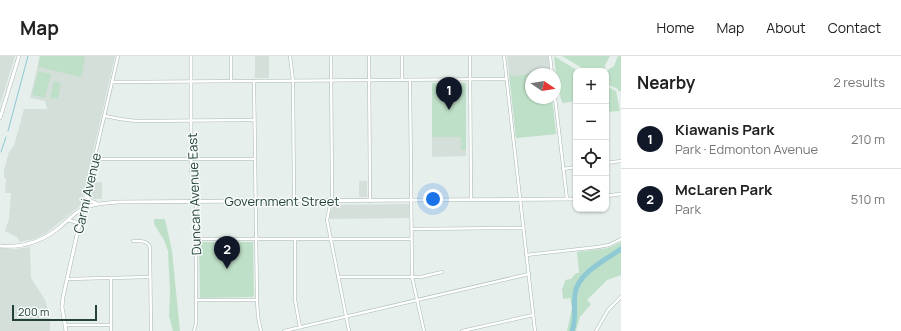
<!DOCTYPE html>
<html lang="en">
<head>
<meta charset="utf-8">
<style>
	:root { --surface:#fff; --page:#f2f2f2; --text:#222; --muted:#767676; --line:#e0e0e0; --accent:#111827 }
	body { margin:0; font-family:Manrope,sans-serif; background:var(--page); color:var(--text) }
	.controls { position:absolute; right:12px; top:12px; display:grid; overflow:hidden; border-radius:8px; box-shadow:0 1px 3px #0004 }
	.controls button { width:36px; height:36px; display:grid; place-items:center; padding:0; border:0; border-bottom:1px solid var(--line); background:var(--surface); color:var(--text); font:20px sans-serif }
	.compass { position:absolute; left:525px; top:12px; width:36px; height:36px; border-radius:50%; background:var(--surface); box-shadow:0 1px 3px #0004; rotate:102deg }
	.scale { position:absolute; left:12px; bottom:10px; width:85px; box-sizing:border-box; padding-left:4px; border:2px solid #24423a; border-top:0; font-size:11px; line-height:14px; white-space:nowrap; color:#24423a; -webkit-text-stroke:3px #f7fbf9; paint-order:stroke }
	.you { position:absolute; left:433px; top:143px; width:14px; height:14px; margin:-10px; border:3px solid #fff; border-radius:50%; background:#1a73e8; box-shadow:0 0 0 6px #1a73e833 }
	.badge { display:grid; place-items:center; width:26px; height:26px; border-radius:50%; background:var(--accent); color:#fff; font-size:13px; font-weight:700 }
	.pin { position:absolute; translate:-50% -33px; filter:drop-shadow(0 1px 2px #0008) }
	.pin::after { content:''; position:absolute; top:21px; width:14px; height:12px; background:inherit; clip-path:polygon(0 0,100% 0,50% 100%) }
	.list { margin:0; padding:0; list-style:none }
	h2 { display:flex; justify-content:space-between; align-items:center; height:52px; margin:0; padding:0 16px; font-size:17px }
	h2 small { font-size:13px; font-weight:400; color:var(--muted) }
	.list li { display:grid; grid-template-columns:26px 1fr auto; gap:12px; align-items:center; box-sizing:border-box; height:60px; padding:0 16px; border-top:1px solid var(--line) }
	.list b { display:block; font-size:15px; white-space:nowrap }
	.list p { margin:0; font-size:13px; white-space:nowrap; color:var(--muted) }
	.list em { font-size:13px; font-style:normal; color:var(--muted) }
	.icon { flex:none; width:22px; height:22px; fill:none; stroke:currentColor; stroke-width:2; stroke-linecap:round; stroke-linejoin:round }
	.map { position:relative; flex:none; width:621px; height:275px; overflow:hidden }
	header { display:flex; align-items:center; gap:24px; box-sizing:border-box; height:56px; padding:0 20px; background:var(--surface); border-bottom:1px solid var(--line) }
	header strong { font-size:19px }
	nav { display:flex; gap:22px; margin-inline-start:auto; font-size:14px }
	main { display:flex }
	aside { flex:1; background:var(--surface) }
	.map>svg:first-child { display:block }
	.built { fill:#d4dfda }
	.green { fill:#bfe0c8 }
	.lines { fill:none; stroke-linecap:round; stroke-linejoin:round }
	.stream { stroke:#8ec9d4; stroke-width:1 }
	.river { stroke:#8ec9d4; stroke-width:5 }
	.minor-casing { stroke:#a8b8b2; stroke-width:3.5 }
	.tertiary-casing { stroke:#a8b8b2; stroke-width:4 }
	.minor { stroke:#fff; stroke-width:2.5 }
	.tertiary { stroke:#fff; stroke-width:3 }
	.labels { text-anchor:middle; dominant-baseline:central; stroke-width:3; stroke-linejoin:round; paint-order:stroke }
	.street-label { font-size:13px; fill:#24423a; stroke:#f7fbf9 }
</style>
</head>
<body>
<header>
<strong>Map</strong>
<nav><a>Home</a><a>Map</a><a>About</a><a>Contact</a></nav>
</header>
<main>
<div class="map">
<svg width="621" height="275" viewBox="0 0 621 275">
	<rect width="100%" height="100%" fill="#e6efeb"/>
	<g class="built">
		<polygon points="0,0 15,0 0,49"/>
		<polygon points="40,0 115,0 81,149 45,178 34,183 20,186 17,181 5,175 9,163 11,137 5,137 6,122 4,122 4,114 9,96 14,90 24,53 47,53 45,45 30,42"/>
		<rect x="255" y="0" width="14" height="22"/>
		<polygon points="507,0 548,0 550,18 531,18 531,42 552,42 556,78 516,82"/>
		<polygon points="466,80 466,100 432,101 432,81"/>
		<rect x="359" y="125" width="8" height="16"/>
		<polygon points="93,126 102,126 102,143 93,143 91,141"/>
		<polygon points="407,148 409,149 409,162 329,163 331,154 335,149"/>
		<polygon points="30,191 31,222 45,244 50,262 50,275 0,275 0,192 14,193"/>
	</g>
	<g class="green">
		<polygon points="40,0 85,0 82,19 80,21 38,11"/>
		<path d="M554,0L578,15H576V45L563,47C560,43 561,39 558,36Z"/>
		<polygon points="562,0 610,0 605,9 605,15 587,15"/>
		<polygon points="618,0 621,0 621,35 618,35 618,33 606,28 606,15 614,10"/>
		<polygon points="38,15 51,18 45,42 32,39"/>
		<polygon points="549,16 550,18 531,18 531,42 552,42 556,78 516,82 509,17 510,17 511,20 524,19 526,18"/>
		<polygon points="54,25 61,27 58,43 50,42"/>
		<polygon points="432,27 466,27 466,94 461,94 461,89 463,88 461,87 460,81 432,81"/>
		<polygon points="606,30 616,35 620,55 606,56"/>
		<polygon points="154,163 165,163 172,195 180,275 173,275 169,260 170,236 168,195 164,184 154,168"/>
		<polygon points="201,186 253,186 254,240 252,241 200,242 199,187"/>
		<polygon points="621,186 621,219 607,224 587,244 591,248 580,261 576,275 567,275 572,252 570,242 563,243 562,233 565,226 565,224 571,223 576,217 579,217 577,196 608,192"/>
	</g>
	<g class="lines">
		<g class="stream">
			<polyline points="8,75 28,0"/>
			<polyline points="1,96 6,81"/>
		</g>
		<path class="river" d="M572,275C577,261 573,252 575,238C577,217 606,204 621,193"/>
		<defs>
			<g id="minor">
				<polyline points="231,0 231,25"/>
				<polyline points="290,0 293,25 294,145"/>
				<polyline points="331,0 332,140 327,164 349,275"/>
				<polyline points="369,0 370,145"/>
				<polyline points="402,0 402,24"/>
				<polyline points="470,0 471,144"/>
				<polyline points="504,0 535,275"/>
				<polyline points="550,0 552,18"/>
				<polyline points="410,24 412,221 424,275"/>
				<polyline points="254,25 257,244 258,261 261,275"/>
				<polyline points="113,26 506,23"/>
				<polyline points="555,42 567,143"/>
				<polyline points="105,60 120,63 136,65 254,64"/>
				<polyline points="94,103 255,103"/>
				<polyline points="606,107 621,105"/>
				<polyline points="563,113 576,111"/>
				<polyline points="83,152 118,0"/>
				<polyline points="411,173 523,172"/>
				<polyline points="196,183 411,183"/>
				<polyline points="295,183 295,244 300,271"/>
				<path d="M133,185C140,185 147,184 150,191L151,275"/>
				<polyline points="526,199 598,191 609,189 621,183"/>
				<polyline points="338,221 421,221 442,216"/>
				<polyline points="67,223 150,221"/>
				<polyline points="196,244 257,244"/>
				<polyline points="65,269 111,269"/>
				<polyline points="111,275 111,222"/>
				<polyline points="194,275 196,267 196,146"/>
				<polyline points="284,275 529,218"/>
				<polyline points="462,275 533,259"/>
				<polyline points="596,275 608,254 621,241"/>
			</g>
			<g id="tertiary">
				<polyline points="191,0 191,113 195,132 196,146"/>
				<polyline points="0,62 19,0"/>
				<polyline points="86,139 90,145 96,147"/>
				<polyline points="606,140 621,138"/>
				<polyline points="68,164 76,166 78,171"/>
				<path d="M0,190C22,192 43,185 60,171C68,164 75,156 84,152C95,147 106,147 118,146L576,143"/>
				<polyline points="66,275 62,251 63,241 83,152"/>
			</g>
		</defs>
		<use href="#minor" class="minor-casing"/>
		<use href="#tertiary" class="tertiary-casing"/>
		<use href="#minor" class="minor"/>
		<use href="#tertiary" class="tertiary"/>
	</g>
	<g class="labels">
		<g class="street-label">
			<text transform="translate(87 137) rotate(-77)">Carmi Avenue</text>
			<text transform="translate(194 138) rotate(-92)">Duncan Avenue East</text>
			<text x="282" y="145">Government Street</text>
		</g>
	</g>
</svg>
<div class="controls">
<button>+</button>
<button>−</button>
<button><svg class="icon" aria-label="locate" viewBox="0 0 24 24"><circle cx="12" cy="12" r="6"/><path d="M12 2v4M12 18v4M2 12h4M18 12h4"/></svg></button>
<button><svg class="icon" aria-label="layers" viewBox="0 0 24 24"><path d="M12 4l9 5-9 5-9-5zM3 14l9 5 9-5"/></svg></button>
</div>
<svg class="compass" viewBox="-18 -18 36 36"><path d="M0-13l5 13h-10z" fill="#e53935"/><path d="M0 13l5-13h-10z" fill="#767676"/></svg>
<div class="scale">200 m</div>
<div class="you"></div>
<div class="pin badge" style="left:449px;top:54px">1</div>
<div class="pin badge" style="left:227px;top:213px">2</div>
</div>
<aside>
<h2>Nearby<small>2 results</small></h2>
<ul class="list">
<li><span class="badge">1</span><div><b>Kiawanis Park</b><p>Park · Edmonton Avenue</p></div><em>210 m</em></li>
<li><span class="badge">2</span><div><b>McLaren Park</b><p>Park</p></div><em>510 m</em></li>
</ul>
</aside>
</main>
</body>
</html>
